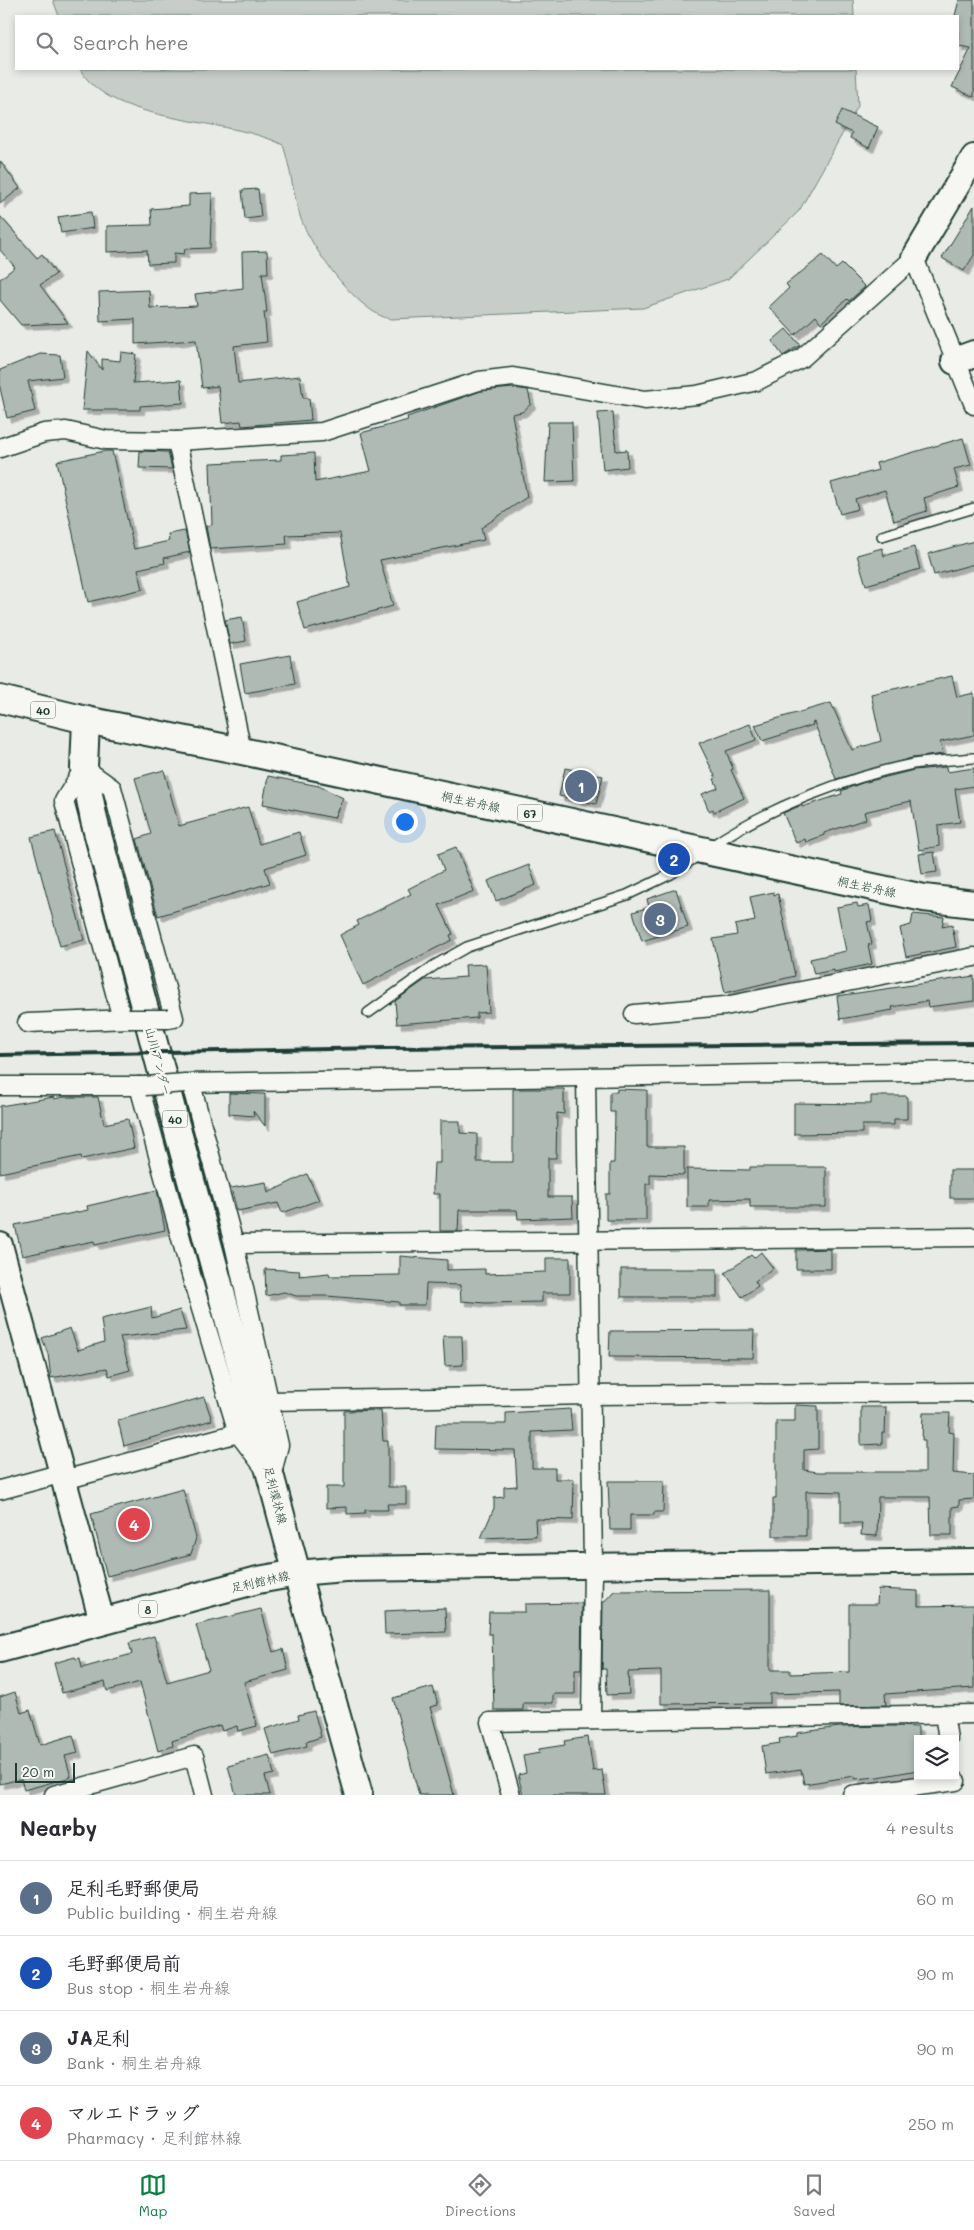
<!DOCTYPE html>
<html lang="en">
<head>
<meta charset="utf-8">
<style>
	:root { --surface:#fff; --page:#f2f2f3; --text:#2b2b33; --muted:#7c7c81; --line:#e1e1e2; --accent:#0b8043 }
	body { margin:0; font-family:Mali,"Klee One",sans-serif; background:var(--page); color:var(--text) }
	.controls { position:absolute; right:15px; bottom:15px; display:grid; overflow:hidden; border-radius:0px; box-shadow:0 2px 8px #0003 }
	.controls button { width:45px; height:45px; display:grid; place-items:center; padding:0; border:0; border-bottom:1px solid var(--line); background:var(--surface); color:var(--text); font:25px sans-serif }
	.scale { position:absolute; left:15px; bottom:12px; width:60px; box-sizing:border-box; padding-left:5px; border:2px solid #1f3d34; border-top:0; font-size:14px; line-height:18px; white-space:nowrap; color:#1f3d34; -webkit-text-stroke:4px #f6f6f2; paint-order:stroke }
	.you { position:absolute; left:404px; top:821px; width:18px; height:18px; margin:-12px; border:4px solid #fff; border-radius:50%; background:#1a73e8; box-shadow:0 0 0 8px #1a73e833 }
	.badge { display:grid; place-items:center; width:32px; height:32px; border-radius:50%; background:var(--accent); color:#fff; font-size:16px; font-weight:700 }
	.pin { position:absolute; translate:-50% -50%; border:2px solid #fff; box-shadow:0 1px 5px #0006 }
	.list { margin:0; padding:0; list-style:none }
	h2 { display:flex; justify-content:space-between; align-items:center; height:65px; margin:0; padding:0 20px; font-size:21px }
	h2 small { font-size:16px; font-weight:400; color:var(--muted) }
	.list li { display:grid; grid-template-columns:32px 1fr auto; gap:15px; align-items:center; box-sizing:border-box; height:75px; padding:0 20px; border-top:1px solid var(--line) }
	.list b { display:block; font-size:19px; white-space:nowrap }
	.list p { margin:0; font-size:16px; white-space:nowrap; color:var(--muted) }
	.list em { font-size:16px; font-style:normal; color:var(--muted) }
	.icon { flex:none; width:28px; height:28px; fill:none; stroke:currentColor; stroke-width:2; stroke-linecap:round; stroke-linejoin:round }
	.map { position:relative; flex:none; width:974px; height:1795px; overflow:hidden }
	.search { position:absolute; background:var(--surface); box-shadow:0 2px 8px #0003; left:15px; right:15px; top:15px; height:55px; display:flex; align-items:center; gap:12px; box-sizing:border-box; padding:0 18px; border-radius:0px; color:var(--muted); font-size:19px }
	.sheet { height:365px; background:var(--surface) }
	nav { display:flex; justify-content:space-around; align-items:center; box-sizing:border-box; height:70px; border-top:1px solid var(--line); background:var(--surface); font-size:14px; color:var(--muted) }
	nav a { display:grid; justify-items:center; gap:2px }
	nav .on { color:var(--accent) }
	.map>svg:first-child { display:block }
	.green { fill:#c7cec9; stroke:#73867e }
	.building { fill:#b0bab5; stroke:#1f3d34; filter:url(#shadow) }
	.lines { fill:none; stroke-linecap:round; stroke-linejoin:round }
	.lane-casing { stroke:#1f3d34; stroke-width:12 }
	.street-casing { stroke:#1f3d34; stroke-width:21 }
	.secondary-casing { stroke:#1f3d34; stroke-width:28 }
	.primary-casing { stroke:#1f3d34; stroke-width:30 }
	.lane { stroke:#f6f6f2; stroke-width:9 }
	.street { stroke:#f6f6f2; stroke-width:18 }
	.secondary { stroke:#f6f6f2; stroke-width:24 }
	.primary { stroke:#f6f6f2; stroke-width:26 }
	.rail { stroke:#1f3d34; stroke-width:4 }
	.street-bridge-casing { stroke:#1f3d34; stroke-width:21; stroke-linecap:butt }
	.street-bridge { stroke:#f6f6f2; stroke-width:18 }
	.labels { text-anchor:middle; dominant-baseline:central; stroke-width:5; stroke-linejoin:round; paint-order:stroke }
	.shield { fill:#f6f6f2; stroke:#60746d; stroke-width:1 }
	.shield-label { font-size:11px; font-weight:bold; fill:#1f3d34 }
	.street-label { font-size:12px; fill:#1f3d34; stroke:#f6f6f2 }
</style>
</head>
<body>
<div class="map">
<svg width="974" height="1795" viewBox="0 0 974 1795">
	<defs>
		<filter id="shadow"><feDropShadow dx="4.5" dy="4.5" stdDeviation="0" flood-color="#0004"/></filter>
	</defs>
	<rect width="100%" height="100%" fill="#e9ebe7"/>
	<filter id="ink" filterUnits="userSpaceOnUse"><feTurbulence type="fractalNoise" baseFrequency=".02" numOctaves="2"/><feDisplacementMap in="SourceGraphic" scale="10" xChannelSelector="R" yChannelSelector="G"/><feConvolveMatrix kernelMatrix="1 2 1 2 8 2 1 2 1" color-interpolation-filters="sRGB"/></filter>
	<g filter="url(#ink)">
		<g class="green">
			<polygon points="53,0 853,0 854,16 59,16"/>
			<path d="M80,69H856L858,106L799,211L728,279L643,308L391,319C360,315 311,248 301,219C293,195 291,169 283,145C228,116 112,126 80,69Z"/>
		</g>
		<g class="building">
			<polygon points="959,0 974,0 974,97 952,87 971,48 958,46 958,16 955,16"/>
			<polygon points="842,110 878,127 869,148 850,138 852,133 835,125"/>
			<polygon points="0,161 20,188 0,204"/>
			<polygon points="258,189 261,217 245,219 242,190"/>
			<polygon points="212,193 210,248 185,249 184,254 174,253 174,263 148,264 147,250 107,252 107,226 152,225 151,209 189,206 189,194"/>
			<polygon points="974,206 974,255 964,271 942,258"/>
			<polygon points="91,212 93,228 61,233 58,217"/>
			<polygon points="0,216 37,258 42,254 56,274 40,285 68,323 21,325 0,300 0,279 15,267 0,250"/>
			<polygon points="267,251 268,273 262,273 267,312 264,312 267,342 234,346 238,383 300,376 303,398 309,398 311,420 242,426 241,421 222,423 218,386 202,388 196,340 135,344 135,319 100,321 99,292 149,290 150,308 197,306 195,294 243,288 242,252"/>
			<polygon points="823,255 836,269 842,264 865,287 849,301 847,299 821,323 816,316 795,335 769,307 789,288 786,284"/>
			<polygon points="786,329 800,345 783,356 772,341"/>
			<polygon points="88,351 102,370 102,359 120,361 121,352 136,354 133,383 181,380 183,403 140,406 140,410 82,410"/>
			<polygon points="40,354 60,355 63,377 28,381 35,411 7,418 0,388 0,370"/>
			<polygon points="513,388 528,390 531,404 522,412 512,414 527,497 481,528 484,540 380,560 393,606 305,630 297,602 350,587 340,533 286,535 287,544 210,549 206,526 212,525 210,463 281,460 281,455 314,453 315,482 371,471 361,433 408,420 407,417 481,391"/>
			<polygon points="613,412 616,451 627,450 628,467 603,470 598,413"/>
			<polygon points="548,422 572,422 574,481 545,482"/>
			<polygon points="963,438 971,465 954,469 959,487 924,498 927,511 894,521 885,490 855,499 858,509 840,514 831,483 878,470 876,463"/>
			<polygon points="105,451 112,451 134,549 169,541 168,534 185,531 190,552 164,558 165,563 138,569 143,589 88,602 57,461"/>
			<polygon points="140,451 168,452 172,469 139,468"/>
			<polygon points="974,541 974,564 934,575 928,554"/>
			<polygon points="914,547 920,569 866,585 857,555 882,548 884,556"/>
			<polygon points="242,617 246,641 230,644 225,620"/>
			<polygon points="290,655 295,684 245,693 240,664"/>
			<polygon points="952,676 957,697 974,693 974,735 940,742 943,754 912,758 836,779 814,722 812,723 813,725 762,741 755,725 831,703 852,750 881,741 871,694"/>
			<polygon points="750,724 756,740 726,751 733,769 731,770 744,798 714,812 713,809 709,811 702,794 718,788 714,779 716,778 699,743"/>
			<polygon points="946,767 947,772 974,768 974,786 955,789 960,822 938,825 939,846 919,850 911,801 864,812 866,819 824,833 824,835 806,842 805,839 796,843 783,813 802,805 802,807 842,794 841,791 862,783 914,770"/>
			<polygon points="565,768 603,776 596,804 559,796"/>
			<polygon points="164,770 179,826 248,807 259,844 299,832 306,855 265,868 270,883 158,916 137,839 151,834 135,778"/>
			<polygon points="268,776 319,786 343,798 334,818 263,804"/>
			<polygon points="55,831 84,940 60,946 31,837"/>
			<polygon points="456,847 474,891 439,905 453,934 450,935 452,940 363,985 340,935 359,925 357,921 411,894 408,889 444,870 438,854"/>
			<polygon points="934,852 937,872 922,874 919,854"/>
			<polygon points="529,865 536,885 496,901 488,881"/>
			<polygon points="676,889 688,927 642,941 633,912 649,907 647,899"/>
			<polygon points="774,892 774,895 778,894 795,976 725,993 713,939 737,935 735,925 755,921 750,897"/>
			<polygon points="857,903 858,907 869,905 872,921 867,922 872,944 868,945 872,964 834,972 834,970 814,974 810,959 846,951 837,907"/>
			<polygon points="913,914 944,917 942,927 952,925 956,947 906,957 900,928 911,925"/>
			<polygon points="486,964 489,1012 477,1013 477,1018 397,1024 395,1001 425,980 466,977 465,965"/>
			<polygon points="974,976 974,1001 928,1007 927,1001 892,1007 893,1010 840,1019 837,996"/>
			<polygon points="513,1089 564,1089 564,1114 557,1113 556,1158 548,1158 548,1197 572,1197 573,1217 518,1219 517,1210 459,1210 458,1231 440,1231 440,1194 433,1194 433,1183 434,1163 440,1163 440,1121 460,1121 460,1133 477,1134 477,1162 513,1162"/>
			<polygon points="617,1089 647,1090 647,1147 684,1147 684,1175 650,1174 650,1184 646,1184 646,1220 606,1220 606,1194 610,1194 610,1163 614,1163 615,1112 610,1112 610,1092 617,1092"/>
			<polygon points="229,1093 265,1094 265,1126 253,1111 254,1116 229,1114"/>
			<polygon points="871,1096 907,1096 907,1119 894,1119 894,1125 862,1125 862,1133 794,1134 794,1103 871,1104"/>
			<polygon points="54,1097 54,1099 64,1097 98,1097 104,1124 128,1119 134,1148 82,1159 81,1156 0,1173 0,1106"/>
			<polygon points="750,1167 826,1167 826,1207 750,1207 750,1199 709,1200 709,1207 687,1207 687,1169 750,1170"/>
			<rect x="950" y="1170" width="24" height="28"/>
			<polygon points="307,1174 319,1200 282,1213 278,1203 237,1211 231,1188 266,1182 268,1193"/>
			<polygon points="157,1190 165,1230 95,1245 94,1241 22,1256 15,1225 88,1210 87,1206"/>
			<polygon points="831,1249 831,1269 796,1269 796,1250"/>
			<polygon points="761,1252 773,1268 755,1281 758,1286 742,1297 725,1273 751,1255 754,1258"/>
			<polygon points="400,1256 447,1260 447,1270 485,1269 485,1274 546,1272 546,1258 570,1258 570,1293 542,1293 542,1302 485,1303 461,1301 460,1285 426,1284 425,1305 399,1305 399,1302 327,1296 296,1296 284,1292 266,1296 265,1269 300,1271 299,1276 329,1273 330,1276 400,1275"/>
			<rect x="621" y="1269" width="96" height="28"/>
			<polygon points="151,1307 152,1318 180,1310 186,1330 120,1337 130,1370 109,1376 107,1368 51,1378 48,1354 42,1338 70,1328 78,1350 104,1342 101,1319"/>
			<polygon points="754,1330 753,1358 609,1357 610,1331"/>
			<polygon points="443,1336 462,1336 463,1365 445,1366"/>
			<polygon points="204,1397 212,1420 124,1446 118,1420 149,1412 149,1413"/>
			<polygon points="795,1405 818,1406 818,1449 804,1450 804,1470 818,1472 925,1472 925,1440 922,1440 923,1413 950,1413 949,1432 954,1433 953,1473 974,1475 974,1499 959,1500 959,1506 952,1507 952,1535 931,1535 930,1497 878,1497 877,1536 861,1535 862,1523 841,1523 841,1492 806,1491 806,1536 773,1536 773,1498 776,1498 776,1421 795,1421"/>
			<polygon points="861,1407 886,1407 885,1433 882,1433 882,1444 861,1445"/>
			<polygon points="570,1409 572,1430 532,1432 532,1468 555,1468 555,1479 574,1479 573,1520 535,1519 536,1536 481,1538 494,1508 494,1498 504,1497 504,1487 517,1486 515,1450 435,1449 436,1424 506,1424 506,1413"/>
			<polygon points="381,1410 383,1441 388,1441 388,1487 406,1487 406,1504 387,1504 388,1510 365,1510 365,1513 347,1514 347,1507 326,1508 326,1487 344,1487 344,1411"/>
			<polygon points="608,1481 664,1481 663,1512 654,1512 654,1515 630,1515 630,1530 610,1530"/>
			<polygon points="183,1489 196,1538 191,1554 107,1576 91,1514"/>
			<polygon points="878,1589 918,1591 918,1606 974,1605 974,1688 885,1694 886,1705 839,1706 839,1692 770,1694 770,1703 661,1704 661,1671 628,1672 629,1694 607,1695 606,1669 602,1669 603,1603 614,1591 770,1590 770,1670 790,1670 790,1674 849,1672 849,1604 877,1604"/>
			<polygon points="582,1603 581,1670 575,1670 575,1694 553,1694 553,1703 523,1703 523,1710 494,1710 492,1634 488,1634 489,1612 525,1612 525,1604"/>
			<polygon points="445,1608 446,1632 385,1634 384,1611"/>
			<polygon points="261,1609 273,1652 283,1649 288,1670 244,1682 257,1726 238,1731 237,1726 222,1731 220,1725 172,1741 173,1746 158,1751 140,1682 107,1691 105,1682 62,1693 54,1663 75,1657 76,1659 80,1658 82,1668 132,1654 129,1643 154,1636 167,1682 209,1670 196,1625"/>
			<polygon points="433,1687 438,1705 430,1707 454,1795 419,1795 393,1698"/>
			<polygon points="15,1692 21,1713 30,1710 40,1745 73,1735 78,1753 65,1756 71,1777 24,1790 21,1779 0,1784 0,1697"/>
			<polygon points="314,1711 321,1737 306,1742 307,1746 273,1755 265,1729 299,1719 298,1715"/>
			<polygon points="892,1726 918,1727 918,1770 878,1777 855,1779 855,1776 804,1784 801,1769 766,1774 762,1746 780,1743 779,1739 797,1736 797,1733 839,1727"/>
			<polygon points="588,1737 593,1771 602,1770 606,1795 523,1795 518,1775 526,1773 523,1756 540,1753 539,1749 565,1745 564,1741"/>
			<polygon points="269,1755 274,1774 265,1776 270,1795 236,1795 228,1766"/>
		</g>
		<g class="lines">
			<defs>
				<g id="lane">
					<polyline points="882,536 974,508"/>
					<path d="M710,847C767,808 845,778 913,764C933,761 954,760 974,758"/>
					<polyline points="368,1013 435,965 467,947 627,895 671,874 699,855"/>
				</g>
				<g id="street">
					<polyline points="177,441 242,751"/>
					<polyline points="0,448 44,433 66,431 106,440 177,441 322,432 479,381 513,377 645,400 697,395 757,381 802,358 914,258 974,405"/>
					<polyline points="634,1014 725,1006 974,957"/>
					<polyline points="122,1019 64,801 84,768 112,788 174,1018 168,1019"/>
					<polyline points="27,1023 129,1019"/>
					<polyline points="586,1077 593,1567 591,1720"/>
					<polyline points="185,1083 974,1071"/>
					<polyline points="191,1084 234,1244 279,1445 272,1473"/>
					<polyline points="0,1086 145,1086"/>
					<polyline points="139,1086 193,1282 238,1433 263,1466"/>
					<polyline points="234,1244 974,1237"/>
					<polyline points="270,1401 591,1395 974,1392"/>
					<polyline points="64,1480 238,1433"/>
					<polyline points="0,1490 63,1473"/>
					<polyline points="944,1714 948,1739"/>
					<polyline points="54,1795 194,1756 204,1795"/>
					<polyline points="511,1795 490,1722 974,1714"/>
					<polyline points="852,1795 956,1781"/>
				</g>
				<g id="secondary">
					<polyline points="914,258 974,157"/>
					<polyline points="0,1245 102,1621"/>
					<polyline points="297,1573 345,1569 974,1561"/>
				</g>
				<g id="primary">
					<polyline points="955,361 974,354"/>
					<polyline points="0,699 86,720 242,751 924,898 974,904"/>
					<polyline points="86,720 84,768 94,820 288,1541 359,1795"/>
					<polyline points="0,1649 258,1580 297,1573"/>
				</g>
			</defs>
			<use href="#lane" class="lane-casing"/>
			<use href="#street" class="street-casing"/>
			<use href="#secondary" class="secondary-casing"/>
			<use href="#primary" class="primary-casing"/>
			<use href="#lane" class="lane"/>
			<use href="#street" class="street"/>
			<use href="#secondary" class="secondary"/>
			<use href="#primary" class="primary"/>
			<polyline class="rail" points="0,1055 385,1048 974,1043"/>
			<defs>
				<g id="street-bridge">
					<polyline points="129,1019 168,1019"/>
					<polyline points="145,1086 185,1083"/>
				</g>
			</defs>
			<use href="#street-bridge" class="street-bridge-casing"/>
			<use href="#street-bridge" class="street-bridge"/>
		</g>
	</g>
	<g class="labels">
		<g class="shield">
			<rect x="30.5" y="701.5" width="25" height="17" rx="4"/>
			<rect x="517.5" y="804.5" width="25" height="17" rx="4"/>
			<rect x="162.5" y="1110.5" width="25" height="17" rx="4"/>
			<rect x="139" y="1600.5" width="18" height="17" rx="4"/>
		</g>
		<g class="shield-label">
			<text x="43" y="710">40</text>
			<text x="530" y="813">67</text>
			<text x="175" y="1119">40</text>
			<text x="148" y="1609">8</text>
		</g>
		<g class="street-label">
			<text transform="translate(471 801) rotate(12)">桐生岩舟線</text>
			<text transform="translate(867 886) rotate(12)">桐生岩舟線</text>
			<text transform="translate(159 1061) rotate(75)">山川アンダー</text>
			<text transform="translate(276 1495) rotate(75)">足利環状線</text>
			<text transform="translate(260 1581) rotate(-13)">足利館林線</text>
		</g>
	</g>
</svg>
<div class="controls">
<button><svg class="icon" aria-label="layers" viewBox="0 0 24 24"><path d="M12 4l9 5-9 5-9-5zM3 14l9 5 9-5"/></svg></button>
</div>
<div class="scale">20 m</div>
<div class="you"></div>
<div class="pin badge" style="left:581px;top:786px;background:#5c6f8a">1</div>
<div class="pin badge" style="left:674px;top:859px;background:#1a4fb4">2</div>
<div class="pin badge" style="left:660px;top:919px;background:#5c6f8a">3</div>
<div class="pin badge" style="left:134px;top:1524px;background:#e0444e">4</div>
<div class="search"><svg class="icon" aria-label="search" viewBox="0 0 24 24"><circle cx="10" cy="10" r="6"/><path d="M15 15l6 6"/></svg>Search here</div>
</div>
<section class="sheet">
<h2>Nearby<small>4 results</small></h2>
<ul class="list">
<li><span class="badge" style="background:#5c6f8a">1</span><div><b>足利毛野郵便局</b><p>Public building · 桐生岩舟線</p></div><em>60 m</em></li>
<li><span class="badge" style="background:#1a4fb4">2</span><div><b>毛野郵便局前</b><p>Bus stop · 桐生岩舟線</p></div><em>90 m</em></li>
<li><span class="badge" style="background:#5c6f8a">3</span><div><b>JA足利</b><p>Bank · 桐生岩舟線</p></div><em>90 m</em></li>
<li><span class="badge" style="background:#e0444e">4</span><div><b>マルエドラッグ</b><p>Pharmacy · 足利館林線</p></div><em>250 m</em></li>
</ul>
</section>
<nav>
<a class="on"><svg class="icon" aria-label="map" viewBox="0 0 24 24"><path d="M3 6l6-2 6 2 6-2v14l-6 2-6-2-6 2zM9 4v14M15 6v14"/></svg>Map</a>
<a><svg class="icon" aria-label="directions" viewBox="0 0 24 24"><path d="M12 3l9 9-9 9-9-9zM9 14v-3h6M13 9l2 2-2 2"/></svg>Directions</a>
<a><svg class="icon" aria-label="saved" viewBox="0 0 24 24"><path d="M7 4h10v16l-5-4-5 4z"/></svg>Saved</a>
</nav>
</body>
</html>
